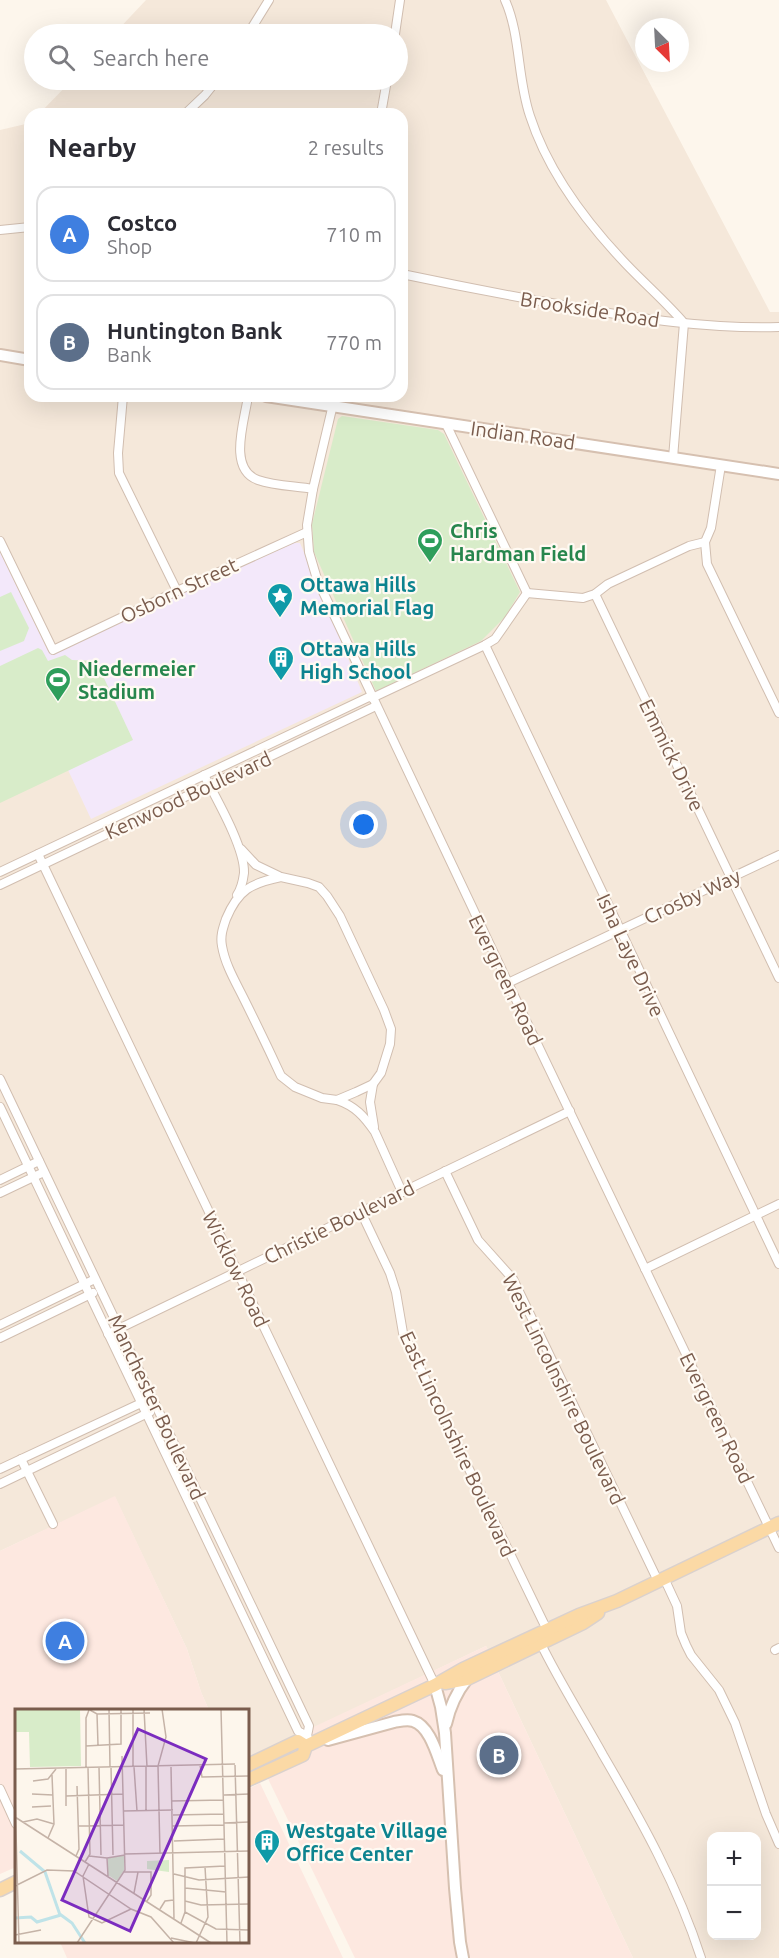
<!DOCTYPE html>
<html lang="en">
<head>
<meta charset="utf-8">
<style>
	:root { --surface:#fff; --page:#f7f7f7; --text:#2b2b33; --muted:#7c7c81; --line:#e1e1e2; --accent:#e76f51 }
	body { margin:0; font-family:Ubuntu,sans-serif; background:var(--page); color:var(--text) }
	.controls { position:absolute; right:18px; bottom:18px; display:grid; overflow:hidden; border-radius:12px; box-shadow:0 6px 24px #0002 }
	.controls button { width:54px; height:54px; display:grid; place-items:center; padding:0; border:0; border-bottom:2px solid var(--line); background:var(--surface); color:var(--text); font:30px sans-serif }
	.compass { position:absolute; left:635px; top:18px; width:54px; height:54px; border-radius:50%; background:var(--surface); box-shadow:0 6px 24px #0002; rotate:156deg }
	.you { position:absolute; left:364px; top:825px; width:21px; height:21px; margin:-15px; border:4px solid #fff; border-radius:50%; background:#1a73e8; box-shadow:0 0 0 9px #1a73e833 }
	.badge { display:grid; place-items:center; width:39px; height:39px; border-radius:50%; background:var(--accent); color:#fff; font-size:20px; font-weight:700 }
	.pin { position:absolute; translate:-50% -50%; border:3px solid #fff; box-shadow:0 2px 6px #0006 }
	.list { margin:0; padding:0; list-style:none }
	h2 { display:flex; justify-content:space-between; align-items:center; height:78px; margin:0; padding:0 24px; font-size:26px }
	h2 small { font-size:20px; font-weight:400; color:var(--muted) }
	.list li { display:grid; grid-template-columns:39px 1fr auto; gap:18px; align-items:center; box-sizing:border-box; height:96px; margin:0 12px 12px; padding:0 12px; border:2px solid var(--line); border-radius:18px }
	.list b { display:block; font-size:22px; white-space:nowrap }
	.list p { margin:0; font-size:20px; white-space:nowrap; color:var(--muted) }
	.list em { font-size:20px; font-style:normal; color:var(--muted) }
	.icon { flex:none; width:33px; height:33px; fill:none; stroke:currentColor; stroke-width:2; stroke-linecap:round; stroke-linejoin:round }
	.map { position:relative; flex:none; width:779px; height:1958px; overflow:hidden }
	.search { position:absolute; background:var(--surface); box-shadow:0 6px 24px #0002; left:24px; top:24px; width:384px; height:66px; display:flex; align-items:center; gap:15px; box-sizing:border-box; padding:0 21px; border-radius:33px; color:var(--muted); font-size:22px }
	.panel { position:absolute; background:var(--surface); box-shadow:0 6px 24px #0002; left:24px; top:108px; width:384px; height:294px; border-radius:18px }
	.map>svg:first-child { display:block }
	.residential { fill:#f5e8da; fill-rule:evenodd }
	.commercial { fill:#fde8e0 }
	.education { fill:#f3e8fa }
	.green { fill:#d8ecc9 }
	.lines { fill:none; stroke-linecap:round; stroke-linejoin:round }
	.street-casing { stroke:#d1beb0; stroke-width:10 }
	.secondary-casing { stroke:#d6c0b0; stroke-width:14 }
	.primary-casing { stroke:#dad1cd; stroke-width:15 }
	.street { stroke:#fff; stroke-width:8 }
	.secondary { stroke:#fff; stroke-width:10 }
	.primary { stroke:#fbd9a5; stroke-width:12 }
	.labels { text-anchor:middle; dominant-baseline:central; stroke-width:4.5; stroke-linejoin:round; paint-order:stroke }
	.street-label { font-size:20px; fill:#7a5c4d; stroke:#fffaf3 }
	.leisure-label { font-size:20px; font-weight:bold; fill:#27864d; stroke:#fffaf3; text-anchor:start }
	.culture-label { font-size:20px; font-weight:bold; fill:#0d838f; stroke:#fffaf3; text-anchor:start }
	.inset-river { fill:none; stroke:#bfe3e8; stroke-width:3 }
	.inset-road { fill:none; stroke:#c5b3a7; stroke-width:1.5 }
	.view { fill:#7b2cbf; fill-opacity:0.15; stroke:#7b2cbf; stroke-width:3 }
	.inset-edge { fill:none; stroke:#7a5c4d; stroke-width:3 }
</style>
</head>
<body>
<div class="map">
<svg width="779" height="1958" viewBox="0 0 779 1958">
	<rect width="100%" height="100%" fill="#fdf6ec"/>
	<path class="residential" d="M146,0H606L770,312H779V1958H633L486,1646L248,1759V1710H209L201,1692L187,1649L115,1497L0,1551V130L30,123V396H402V114H39L72,80H398V34H114ZM712,1836H756V1936H712Z"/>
	<g class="commercial">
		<polygon points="115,1496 187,1649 201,1692 209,1710 16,1710 16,1867 0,1874 0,1551"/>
		<polygon points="486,1646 633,1958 355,1958 256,1754"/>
		<polygon points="260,1783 343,1958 67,1958 60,1942 248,1942 248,1789"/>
	</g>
	<polygon class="education" points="294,543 300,543 362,692 91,819 68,770 0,801 0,552 48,651 53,651"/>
	<g class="green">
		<polygon points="342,416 438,430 444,434 520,592 505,617 481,641 376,691 314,552 312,524 338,419"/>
		<polygon points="11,592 29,628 24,641 0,651 0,597"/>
		<polygon points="38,648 42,650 48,661 65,655 72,660 96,661 133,740 0,803 0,666"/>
	</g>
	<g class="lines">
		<defs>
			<g id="street">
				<path d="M505,0C521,36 517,78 530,116C548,172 586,222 626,264C645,284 666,302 684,323L673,458"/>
				<polyline points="248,34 269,0"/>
				<polyline points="395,34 400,0"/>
				<polyline points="185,114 205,95 217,80"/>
				<polyline points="381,114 387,80"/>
				<polyline points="0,230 30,227"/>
				<path d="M402,274C459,286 516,297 574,307C641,319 710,329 779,327"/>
				<polyline points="123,396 118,453 119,473 177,591"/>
				<path d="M248,396C245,420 227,469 258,480C275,486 296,486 313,489"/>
				<polyline points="335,396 313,489 307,525 309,552 317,579 508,983 779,1548"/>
				<polyline points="446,424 527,593"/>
				<polyline points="721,465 711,528 705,542 707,564 779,713"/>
				<polyline points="0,541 53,650 177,591 307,532"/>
				<polyline points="527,593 583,598 595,594 608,584 689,546 705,542"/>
				<polyline points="595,594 779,978"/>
				<polyline points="485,645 779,1264"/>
				<polyline points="372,698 485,645 495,639 527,593"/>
				<path d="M204,775C216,798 245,848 244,873C243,881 241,889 237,895"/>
				<polyline points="241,849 256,865 279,876"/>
				<polyline points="38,854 435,1685"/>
				<polyline points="0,872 371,696"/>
				<path d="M281,877L308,883L319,887L327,896L340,916L384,1010L391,1029L390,1044L381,1073L373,1084L356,1092L337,1100L322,1098L295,1087L281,1076C269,1050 256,1023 243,997C235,981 225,964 222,946C220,936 223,928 226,919C238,890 251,883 281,877Z"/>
				<polyline points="0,885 376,706"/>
				<polyline points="508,983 779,855"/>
				<polyline points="0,1079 309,1726 307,1736 310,1744"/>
				<polyline points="373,1084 370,1102 374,1127"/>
				<path d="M337,1100C355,1106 364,1116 375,1132L402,1192"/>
				<polyline points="0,1107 298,1731 307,1736"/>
				<polyline points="445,1171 478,1240 513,1279 658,1581"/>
				<polyline points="0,1180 39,1161"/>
				<polyline points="0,1193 44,1172"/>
				<polyline points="361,1212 390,1273 396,1292 403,1333 549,1634"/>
				<polyline points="645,1269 779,1204"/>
				<polyline points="0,1325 95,1279"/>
				<polyline points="108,1334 570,1111"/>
				<polyline points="0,1338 93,1293"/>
				<polyline points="21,1459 53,1524"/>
				<polyline points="0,1469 152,1398"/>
				<polyline points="0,1484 150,1412"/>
				<polyline points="664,1578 677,1606 681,1633 686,1645 691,1655 719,1690 735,1723 766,1814 779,1844"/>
				<path d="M540,1642C559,1681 582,1717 603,1755C641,1820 678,1886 701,1958"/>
				<polyline points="775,1650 779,1648"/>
				<polyline points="0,1789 16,1824"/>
			</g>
			<g id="secondary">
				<polyline points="0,355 30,360"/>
				<polyline points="266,396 779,474"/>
				<polyline points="435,1685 441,1707 445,1733 455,1888 460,1942 463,1958"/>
				<path d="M446,1724C450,1706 456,1693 467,1679"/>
				<path d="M328,1740L394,1722C400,1721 407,1719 413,1721C430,1726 437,1755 443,1770"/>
			</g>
			<g id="primary">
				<polyline points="445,1683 467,1679 583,1623 598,1613"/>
				<polyline points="248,1765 298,1741 306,1746"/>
				<polyline points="248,1780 303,1755 306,1746 435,1685 463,1669 579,1615 617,1601 779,1523"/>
				<polyline points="0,1890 16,1882"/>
			</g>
		</defs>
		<use href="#street" class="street-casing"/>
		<use href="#secondary" class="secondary-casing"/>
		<use href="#primary" class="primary-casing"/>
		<use href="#street" class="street"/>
		<use href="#secondary" class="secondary"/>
		<use href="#primary" class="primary"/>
	</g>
	<defs>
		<symbol id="stadium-pin" viewBox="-11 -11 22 30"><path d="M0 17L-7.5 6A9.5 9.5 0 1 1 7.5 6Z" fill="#2e9e5b" stroke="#fffaf3"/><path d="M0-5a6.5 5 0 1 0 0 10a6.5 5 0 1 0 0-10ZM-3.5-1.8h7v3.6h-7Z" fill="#fff"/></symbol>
		<symbol id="sight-pin" viewBox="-11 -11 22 30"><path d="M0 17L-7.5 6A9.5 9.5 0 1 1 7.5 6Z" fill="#0f9aa8" stroke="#fffaf3"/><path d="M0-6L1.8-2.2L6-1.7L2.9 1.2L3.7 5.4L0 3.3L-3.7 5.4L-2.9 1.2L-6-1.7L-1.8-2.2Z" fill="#fff"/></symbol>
		<symbol id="building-pin" viewBox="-11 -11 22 30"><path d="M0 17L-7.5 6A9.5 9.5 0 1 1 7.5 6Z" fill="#0f9aa8" stroke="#fffaf3"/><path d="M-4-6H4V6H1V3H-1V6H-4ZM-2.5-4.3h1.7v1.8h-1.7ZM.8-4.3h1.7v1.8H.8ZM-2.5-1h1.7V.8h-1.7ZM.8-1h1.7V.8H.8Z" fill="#fff"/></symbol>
	</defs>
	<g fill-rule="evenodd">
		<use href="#stadium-pin" x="415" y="526" width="30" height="40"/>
		<use href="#sight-pin" x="265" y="581" width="30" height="40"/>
		<use href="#building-pin" x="266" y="644" width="30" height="40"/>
		<use href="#stadium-pin" x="43" y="665" width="30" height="40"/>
		<use href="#building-pin" x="252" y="1827" width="30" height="40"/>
	</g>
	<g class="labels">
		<g class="street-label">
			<text transform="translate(590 309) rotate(9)">Brookside Road</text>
			<text transform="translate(523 435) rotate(8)">Indian Road</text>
			<text transform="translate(179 590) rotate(-25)">Osborn Street</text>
			<text transform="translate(672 755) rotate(64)">Emmick Drive</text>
			<text transform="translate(188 795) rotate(-25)">Kenwood Boulevard</text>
			<text transform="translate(692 896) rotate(-25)">Crosby Way</text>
			<text transform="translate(631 955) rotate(65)">Isha Laye Drive</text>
			<text transform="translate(506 980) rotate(64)">Evergreen Road</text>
			<text transform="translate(339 1222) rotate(-26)">Christie Boulevard</text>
			<text transform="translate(236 1269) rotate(64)">Wicklow Road</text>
			<text transform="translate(564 1389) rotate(64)">West Lincolnshire Boulevard</text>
			<text transform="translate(157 1407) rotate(65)">Manchester Boulevard</text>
			<text transform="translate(717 1418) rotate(64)">Evergreen Road</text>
			<text transform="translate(458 1444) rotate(65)">East Lincolnshire Boulevard</text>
		</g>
		<g class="leisure-label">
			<text x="450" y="530">Chris<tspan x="450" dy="23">Hardman Field</tspan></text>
			<text x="78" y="668">Niedermeier<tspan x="78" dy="23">Stadium</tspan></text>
		</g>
		<g class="culture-label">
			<text x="300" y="584">Ottawa Hills<tspan x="300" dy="23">Memorial Flag</tspan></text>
			<text x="300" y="648">Ottawa Hills<tspan x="300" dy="23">High School</tspan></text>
			<text x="286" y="1830">Westgate Village<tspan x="286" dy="23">Office Center</tspan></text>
		</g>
	</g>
	<g transform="translate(15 1709)">
		<rect width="234" height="234" fill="#fdf6ec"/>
		<path d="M0,0H65L66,57L15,58L14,23H0ZM109,146V161L102,172L93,166V149ZM154,151V163L132,160V152Z" fill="#d8ecc9"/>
		<path class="inset-river" d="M5,142L30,163L45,206M0,209L16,208L22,213L46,206L57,214L70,234"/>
		<path class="inset-road" d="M94,0L95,58M118,0V58M129,0L132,58M206,0L212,234M75,1L82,5L135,4M82,5L83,36M71,37L106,35V0M185,56L187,68L233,67M220,56L225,234M84,58L86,146M96,58L98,146M119,58L122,102M156,58L159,210M51,59V97V91M71,59V9L74,1M0,60L220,55M18,72L33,70L41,60M0,85L4,234M17,85L38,86M209,86L234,85M51,87L108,85M156,92L209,91M17,98L36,97M131,101V58M108,102L158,101M158,106L209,105M0,108L196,234M8,113L22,110L39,115M209,114L234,113M63,117L109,116M157,117L209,116M33,129L39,115L37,66M159,132L209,130M110,145L234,142M145,145L143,57L151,28L147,0M61,147L64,140L62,77M74,147L92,149M92,149L110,146M92,149L93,167M70,153L75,145L73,59M74,155L68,167L74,208L87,214L116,200M109,163H136V186L132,192M159,165L184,171L234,168M0,177L32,161L59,162L116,200L136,208L159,234M170,179L211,183M119,184L123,163M170,192L186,196L234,195M145,200L150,192L159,191M170,203L201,220L234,221M166,214L170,203V159L210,157M0,226L26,221M156,229L180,234M62,234L110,161L107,47M181,234L193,208L190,158"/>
		<path class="view" d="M123,20L191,50L115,222L47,191Z"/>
		<rect width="234" height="234" class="inset-edge"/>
	</g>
</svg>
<div class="controls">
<button>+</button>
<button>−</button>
</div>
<svg class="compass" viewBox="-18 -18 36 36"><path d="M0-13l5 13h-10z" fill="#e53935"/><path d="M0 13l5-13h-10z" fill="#7c7c81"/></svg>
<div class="you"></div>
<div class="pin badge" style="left:65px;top:1641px;background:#3f7fe0">A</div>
<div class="pin badge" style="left:499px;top:1755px;background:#5c6f8a">B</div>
<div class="search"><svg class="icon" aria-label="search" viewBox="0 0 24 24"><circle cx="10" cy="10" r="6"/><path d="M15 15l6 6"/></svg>Search here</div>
<section class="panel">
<h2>Nearby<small>2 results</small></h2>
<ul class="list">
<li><span class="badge" style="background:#3f7fe0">A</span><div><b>Costco</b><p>Shop</p></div><em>710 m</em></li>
<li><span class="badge" style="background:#5c6f8a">B</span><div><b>Huntington Bank</b><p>Bank</p></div><em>770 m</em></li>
</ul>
</section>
</div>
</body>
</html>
